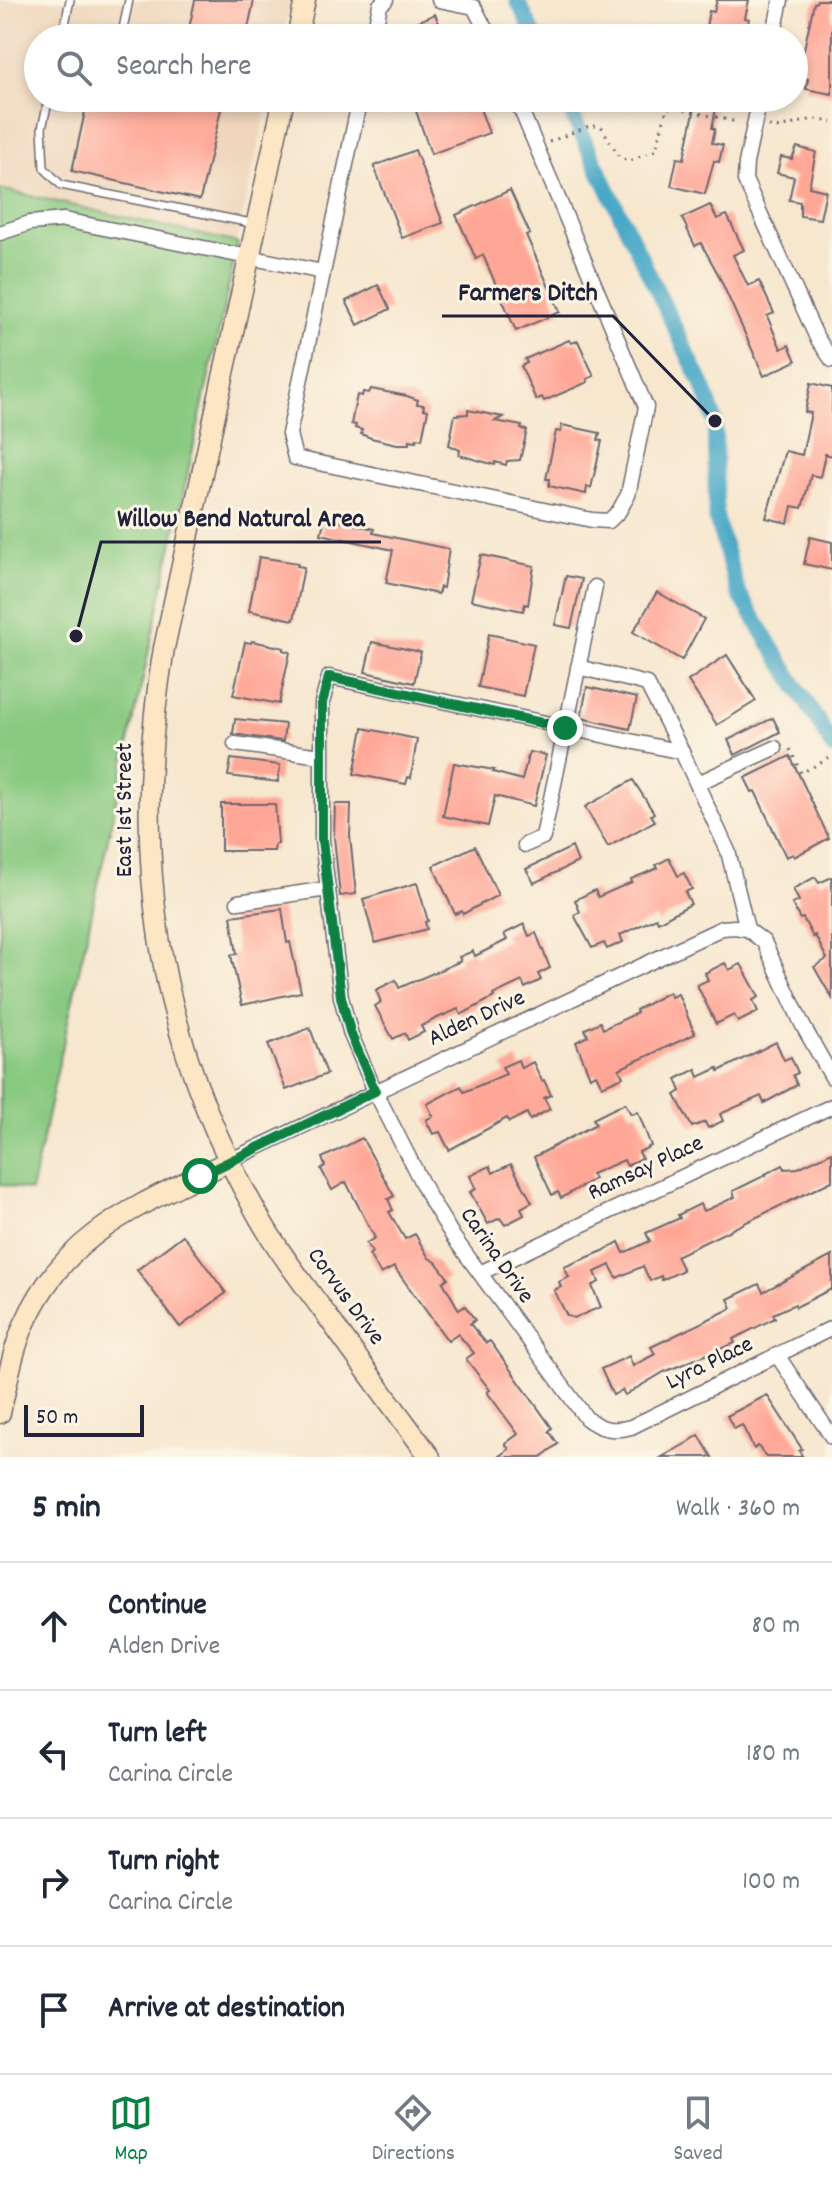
<!DOCTYPE html>
<html lang="en">
<head>
<meta charset="utf-8">
<style>
	:root { --surface:#fff; --page:#f6f6f7; --text:#1f2937; --muted:#747a83; --line:#e0e1e3; --accent:#0b8043 }
	body { margin:0; font-family:Dekko,sans-serif; background:var(--page); color:var(--text) }
	.scale { position:absolute; left:24px; bottom:20px; width:120px; box-sizing:border-box; padding-left:8px; border:4px solid #22223b; border-top:0; font-size:22px; line-height:28px; white-space:nowrap; color:#22223b; -webkit-text-stroke:6px #fcf5e5; paint-order:stroke }
	.stop { position:absolute; width:24px; height:24px; margin:-18px; border:6px solid #0b8043; border-radius:50%; background:#fff }
	.stop.end { background:#0b8043; border-color:#fff; box-shadow:0 2px 8px #0008 }
	.list { margin:0; padding:0; list-style:none }
	h2 { display:flex; justify-content:space-between; align-items:center; height:104px; margin:0; padding:0 32px; font-size:34px }
	h2 small { font-size:26px; font-weight:400; color:var(--muted) }
	.list li { display:grid; grid-template-columns:52px 1fr auto; gap:24px; align-items:center; box-sizing:border-box; height:128px; padding:0 32px; border-top:2px solid var(--line) }
	.list b { display:block; font-size:30px; white-space:nowrap }
	.list p { margin:0; font-size:26px; white-space:nowrap; color:var(--muted) }
	.list em { font-size:26px; font-style:normal; color:var(--muted) }
	.icon { flex:none; width:44px; height:44px; fill:none; stroke:currentColor; stroke-width:2; stroke-linecap:round; stroke-linejoin:round }
	.map { position:relative; flex:none; width:832px; height:1457px; overflow:hidden }
	.search { position:absolute; background:var(--surface); box-shadow:0 4px 12px #0003; left:24px; right:24px; top:24px; height:88px; display:flex; align-items:center; gap:20px; box-sizing:border-box; padding:0 28px; border-radius:44px; color:var(--muted); font-size:30px }
	.sheet { height:616px; background:var(--surface) }
	nav { display:flex; justify-content:space-around; align-items:center; box-sizing:border-box; height:112px; border-top:2px solid var(--line); background:var(--surface); font-size:22px; color:var(--muted) }
	nav a { display:grid; justify-items:center; gap:4px }
	nav .on { color:var(--accent) }
	.map>svg:first-child { display:block }
	.built { fill:#efd6bc }
	.green { fill:#88c980; stroke:#55765e; stroke-width:2 }
	.lines { fill:none; stroke-linecap:round; stroke-linejoin:round }
	.canal { stroke:#48a8c7; stroke-width:16 }
	.building { fill:#ffa797 }
	.lane-casing { stroke:#6d676f; stroke-width:10 }
	.street-casing { stroke:#6d676f; stroke-width:17 }
	.secondary-casing { stroke:#6d676f; stroke-width:23 }
	.path { stroke:#6d676f; stroke-width:3; stroke-dasharray:2 6; stroke-linecap:butt }
	.lane { stroke:#fff; stroke-width:7 }
	.street { stroke:#fff; stroke-width:14 }
	.secondary { stroke:#fce6c4; stroke-width:20 }
	.route { stroke:#0b8043; stroke-width:10 }
	.labels { text-anchor:middle; dominant-baseline:central; stroke-width:6; stroke-linejoin:round; paint-order:stroke }
	.street-label { font-size:24px; fill:#22223b; stroke:#fcf5e5 }
	.leader { fill:none; stroke:#22223b; stroke-width:3 }
	.callout-dot { fill:#22223b; stroke:#fcf5e5; stroke-width:3 }
	.callout-label { font-size:26px; text-anchor:middle; font-weight:bold; fill:#22223b; stroke:#fcf5e5; stroke-width:6; stroke-linejoin:round; paint-order:stroke }
</style>
</head>
<body>
<div class="map">
<svg width="832" height="1457" viewBox="0 0 832 1457">
	<rect width="100%" height="100%" fill="#fcf5e5"/>
	<filter id="ink" filterUnits="userSpaceOnUse"><feTurbulence type="fractalNoise" baseFrequency=".0125" numOctaves="2"/><feDisplacementMap in="SourceGraphic" scale="16" xChannelSelector="R" yChannelSelector="G"/><feConvolveMatrix kernelMatrix="1 2 1 2 8 2 1 2 1" color-interpolation-filters="sRGB"/></filter>
	<filter id="wash" filterUnits="userSpaceOnUse"><feTurbulence type="fractalNoise" baseFrequency=".006" numOctaves="4" result="noise"/><feDisplacementMap in="SourceGraphic" scale="32" xChannelSelector="R" yChannelSelector="G"/><feGaussianBlur stdDeviation="1.8" result="paint"/><feColorMatrix in="noise" values="0 0 0 0 0 0 0 0 0 0 0 0 0 0 0 0 0 1.4 0 .05"/><feComposite in="paint" operator="in"/></filter>
	<g filter="url(#wash)">
		<rect width="100%" height="100%" fill="#f7e7cf"/>
		<polygon class="built" points="0,0 291,0 282,38 38,38 38,98 269,98 215,336 0,220"/>
		<polygon class="green" points="0,189 238,243 31,1191 0,1184"/>
		<g class="lines">
			<g class="canal">
				<polyline points="517,0 536,38"/>
				<polyline points="564,98 704,388 715,421 716,518 738,592 821,726 832,747"/>
			</g>
		</g>
		<g id="blocks">
			<g class="building">
				<polygon points="195,0 254,0 246,38 187,38"/>
				<polygon points="717,0 749,0 745,18 749,19 745,36 736,34 735,38 704,38 709,11 714,12"/>
				<polygon points="817,0 832,0 832,94 806,89 808,79 798,77 814,3 816,3"/>
				<polygon points="435,14 445,38 383,38 383,37"/>
				<polygon points="88,98 173,98 221,109 200,200 72,171"/>
				<polygon points="442,98 476,98 489,133 431,154 415,108"/>
				<polygon points="697,98 718,98 712,128 715,129 712,143 723,145 719,162 714,161 705,194 671,186 677,158 684,159"/>
				<polygon points="797,147 816,152 809,187 826,191 820,219 800,216 800,202 789,200 794,177 777,173 781,157 792,159"/>
				<polygon points="415,150 443,223 402,238 374,166"/>
				<polygon points="510,190 530,234 526,235 560,312 516,331 483,255 476,259 456,215"/>
				<polygon points="710,205 717,219 727,215 744,250 733,255 748,286 759,281 774,313 767,316 781,349 789,345 796,361 764,376 718,274 701,243 695,246 682,218"/>
				<polygon points="378,285 390,309 358,325 346,301"/>
				<polygon points="569,340 571,343 578,341 594,376 587,379 588,382 544,401 542,397 536,400 521,366 527,363 525,359"/>
				<polygon points="811,383 832,388 832,456 825,454 820,477 811,475 802,508 792,506 788,523 766,518 785,451 802,455 811,413 805,412"/>
				<polygon points="371,389 407,396 418,400 417,404 424,405 423,409 428,410 422,439 417,438 416,441 410,440 409,444 397,444 371,438 361,434 362,430 355,428 356,425 351,424 357,395 362,396 363,392 369,393"/>
				<polygon points="468,410 503,417 495,421 522,426 521,429 527,430 520,460 507,461 506,465 495,462 495,465 459,455 460,450 449,445 455,415 468,414"/>
				<polygon points="562,425 600,433 598,440 602,441 591,488 587,487 586,494 549,486 550,479 546,479 556,431 561,432"/>
				<polygon points="325,518 374,529 373,533 449,549 443,588 440,587 438,594 386,583 393,550 321,534"/>
				<polygon points="810,537 832,542 832,570 804,564"/>
				<polygon points="481,555 534,566 528,605 525,604 523,611 471,600"/>
				<polygon points="259,557 298,563 297,566 304,567 294,620 249,611"/>
				<polygon points="566,576 582,579 571,628 555,625"/>
				<polygon points="657,592 704,619 682,660 633,632"/>
				<polygon points="489,634 534,644 523,696 478,687"/>
				<polygon points="252,641 284,648 283,650 290,652 279,704 233,695 245,642 251,643"/>
				<polygon points="372,642 421,652 414,683 365,672"/>
				<polygon points="727,655 756,701 717,725 688,681"/>
				<polygon points="587,687 637,698 630,729 581,718"/>
				<polygon points="773,718 780,732 735,755 728,740"/>
				<polygon points="235,719 285,724 283,741 233,734"/>
				<polygon points="363,728 417,739 411,778 408,777 406,784 354,774"/>
				<polygon points="529,752 546,755 534,806 495,796 488,826 443,816 454,763 494,770 493,772 522,780"/>
				<polygon points="790,756 829,838 794,857 793,854 786,857 755,791 752,792 745,778"/>
				<polygon points="231,759 280,765 278,782 228,776"/>
				<polygon points="633,780 654,813 651,815 655,821 608,847 585,807"/>
				<polygon points="221,804 275,804 278,844 275,844 274,851 221,851"/>
				<polygon points="335,804 351,804 350,836 356,894 340,896 334,837"/>
				<polygon points="475,846 498,895 463,914 462,911 455,914 433,866"/>
				<polygon points="572,847 578,862 534,883 526,869"/>
				<polygon points="669,858 678,876 684,873 692,889 685,892 691,904 658,922 656,918 620,935 623,942 607,949 604,943 592,948 574,915 580,912 575,900 595,890 598,897 632,882 631,879 658,868 656,865"/>
				<polygon points="815,877 819,883 832,877 832,998 814,967 827,959 815,935 813,937 803,918 800,919 792,904 799,901 793,889"/>
				<polygon points="417,883 428,921 425,922 427,929 375,943 363,899"/>
				<polygon points="282,909 287,943 290,942 301,992 242,1005 231,955 237,954 231,916"/>
				<polygon points="524,924 529,936 536,933 550,968 538,974 541,980 525,988 522,981 493,995 494,997 461,1015 458,1009 435,1019 421,1026 424,1032 408,1040 405,1033 393,1039 375,1006 381,1002 376,990 396,980 399,988 461,961 459,957 473,951 475,956 507,940 504,934"/>
				<polygon points="725,963 729,970 741,964 759,997 753,1000 758,1012 738,1022 734,1015 716,1024 697,985 708,980 705,973"/>
				<polygon points="669,992 671,997 678,994 695,1034 619,1069 623,1077 602,1086 596,1074 590,1077 576,1042 588,1036 585,1029 600,1022 603,1029 637,1013 636,1010"/>
				<polygon points="310,1028 327,1074 286,1090 268,1044"/>
				<polygon points="776,1042 784,1060 791,1057 798,1073 793,1075 797,1085 764,1103 761,1096 720,1114 723,1121 708,1128 705,1122 692,1127 675,1095 681,1091 676,1079 696,1069 699,1077 718,1068 719,1071"/>
				<polygon points="518,1060 521,1068 533,1062 542,1081 544,1080 551,1095 544,1098 550,1109 530,1120 527,1113 509,1122 507,1118 449,1150 440,1132 433,1134 426,1120 433,1116 427,1104 461,1086 464,1092 506,1074 502,1067"/>
				<polygon points="625,1103 631,1114 638,1112 651,1146 639,1152 642,1158 627,1166 624,1160 591,1174 594,1179 561,1198 558,1192 552,1195 534,1157 596,1124 593,1119"/>
				<polygon points="362,1138 394,1196 388,1199 393,1210 389,1212 405,1239 415,1234 429,1258 436,1262 448,1278 443,1282 459,1310 465,1306 475,1320 470,1324 486,1343 490,1341 552,1428 549,1431 558,1444 541,1457 499,1457 509,1449 505,1444 518,1434 487,1392 490,1390 466,1359 474,1353 458,1334 448,1341 394,1267 381,1274 369,1255 372,1252 366,1243 375,1238 346,1182 332,1190 321,1169 325,1166 322,1158"/>
				<polygon points="832,1152 832,1181 676,1256 683,1270 662,1280 661,1276 650,1281 643,1266 617,1278 610,1265 595,1272 599,1282 592,1286 601,1307 574,1318 567,1316 554,1290 561,1287 559,1282 569,1277 564,1267 603,1251 619,1242 624,1253 650,1241 646,1233 680,1218 678,1215 700,1204 703,1211 709,1209 735,1197 733,1191 766,1175 765,1174 783,1165 785,1169 798,1168"/>
				<polygon points="511,1164 532,1202 521,1208 524,1215 505,1225 500,1218 488,1224 470,1192 476,1189 470,1176 490,1166 493,1173"/>
				<polygon points="183,1235 226,1293 180,1327 137,1270"/>
				<polygon points="832,1256 832,1292 831,1289 796,1307 795,1304 773,1314 775,1318 733,1339 735,1343 664,1372 625,1395 622,1390 613,1395 601,1369 629,1356 633,1366 655,1354 651,1347 732,1308 728,1299 759,1284 763,1292"/>
				<polygon points="767,1395 802,1449 799,1451 803,1457 766,1457 758,1446 754,1449 742,1425 734,1429 727,1416"/>
				<polygon points="699,1435 712,1457 662,1457 687,1443"/>
			</g>
		</g>
	</g>
	<g filter="url(#ink)">
		<use href="#blocks" fill-opacity="0" stroke="#6d676f" stroke-width="2"/>
		<g class="lines">
			<defs>
				<g id="lane">
					<polyline points="62,38 70,0"/>
					<polyline points="121,38 129,0"/>
					<polyline points="49,98 42,128 44,168 61,185 256,224"/>
				</g>
				<g id="street">
					<polyline points="439,0 474,7 490,38"/>
					<polyline points="373,38 380,5 386,0"/>
					<polyline points="773,38 781,0"/>
					<polyline points="360,98 289,434 295,458 592,520 609,521 619,511 628,495 646,407 516,98"/>
					<polyline points="760,98 746,163 745,180 817,338 832,360"/>
					<polyline points="0,233 30,223 64,220 323,272"/>
					<polyline points="578,667 647,684 682,752"/>
					<polyline points="235,744 321,756"/>
					<polyline points="698,783 775,748"/>
					<polyline points="525,845 543,837 595,587"/>
					<polyline points="238,902 328,889"/>
					<path d="M747,929L728,851L682,752L329,677L322,703V840L341,997L351,1035L375,1091L429,1197L454,1238L586,1418C600,1429 613,1432 631,1427L832,1328"/>
					<polyline points="229,1161 722,928 735,927 747,929 764,942 803,1026 832,1077"/>
					<polyline points="480,1273 832,1106"/>
					<polyline points="777,1355 832,1437"/>
				</g>
				<g id="secondary">
					<polyline points="297,38 305,0"/>
					<path d="M284,98L164,648C130,849 154,1030 255,1210C276,1249 304,1284 330,1320C363,1366 396,1411 430,1457"/>
					<path d="M0,1413C7,1383 12,1353 24,1325C65,1230 144,1204 229,1161"/>
				</g>
			</defs>
			<use href="#lane" class="lane-casing"/>
			<use href="#street" class="street-casing"/>
			<use href="#secondary" class="secondary-casing"/>
			<g class="path">
				<polyline points="769,126 779,128 813,119 832,122"/>
				<polyline points="549,142 589,126 601,126 620,158 629,161 656,150 667,108 677,108 733,121 739,120"/>
				<polyline points="790,749 801,773 832,757"/>
			</g>
			<use href="#lane" class="lane"/>
			<use href="#street" class="street"/>
			<use href="#secondary" class="secondary"/>
		</g>
	</g>
	<g class="lines" filter="url(#ink)">
		<polyline class="route" points="200,1176 375,1091 351,1035 341,997 322,840 322,703 329,677 565,728"/>
	</g>
	<g class="labels">
		<g class="street-label">
			<text transform="translate(126 810) rotate(-90)">East 1st Street</text>
			<text transform="translate(477 1019) rotate(-25)">Alden Drive</text>
			<text transform="translate(646 1169) rotate(-25)">Ramsay Place</text>
			<text transform="translate(496 1256) rotate(55)">Carina Drive</text>
			<text transform="translate(345 1297) rotate(54)">Corvus Drive</text>
			<text transform="translate(710 1364) rotate(-26)">Lyra Place</text>
		</g>
	</g>
	<path class="leader" d="M715 421L613 316H442M76 636L101 542H381"/>
	<g class="callout-dot">
		<circle cx="715" cy="421" r="8"/>
		<circle cx="76" cy="636" r="8"/>
	</g>
	<g class="callout-label">
		<text x="528" y="300">Farmers Ditch</text>
		<text x="241" y="526">Willow Bend Natural Area</text>
	</g>
</svg>
<div class="scale">50 m</div>
<div class="stop" style="left:200px;top:1176px"></div>
<div class="stop end" style="left:565px;top:728px"></div>
<div class="search"><svg class="icon" aria-label="search" viewBox="0 0 24 24"><circle cx="10" cy="10" r="6"/><path d="M15 15l6 6"/></svg>Search here</div>
</div>
<section class="sheet">
<h2>5 min<small>Walk · 360 m</small></h2>
<ul class="list">
<li><svg class="icon" aria-label="ahead" viewBox="0 0 24 24"><path d="M12 20V5M6 11l6-6 6 6"/></svg><div><b>Continue</b><p>Alden Drive</p></div><em>80 m</em></li>
<li><svg class="icon" aria-label="left" viewBox="0 0 24 24"><path d="M17 20v-9H6M10 6l-5 5 5 5"/></svg><div><b>Turn left</b><p>Carina Circle</p></div><em>180 m</em></li>
<li><svg class="icon" aria-label="right" viewBox="0 0 24 24"><path d="M7 20v-9h11M14 6l5 5-5 5"/></svg><div><b>Turn right</b><p>Carina Circle</p></div><em>100 m</em></li>
<li><svg class="icon" aria-label="arrive" viewBox="0 0 24 24"><path d="M6 21V4h12l-3 4 3 4H6"/></svg><div><b>Arrive at destination</b></div></li>
</ul>
</section>
<nav>
<a class="on"><svg class="icon" aria-label="map" viewBox="0 0 24 24"><path d="M3 6l6-2 6 2 6-2v14l-6 2-6-2-6 2zM9 4v14M15 6v14"/></svg>Map</a>
<a><svg class="icon" aria-label="directions" viewBox="0 0 24 24"><path d="M12 3l9 9-9 9-9-9zM9 14v-3h6M13 9l2 2-2 2"/></svg>Directions</a>
<a><svg class="icon" aria-label="saved" viewBox="0 0 24 24"><path d="M7 4h10v16l-5-4-5 4z"/></svg>Saved</a>
</nav>
</body>
</html>
